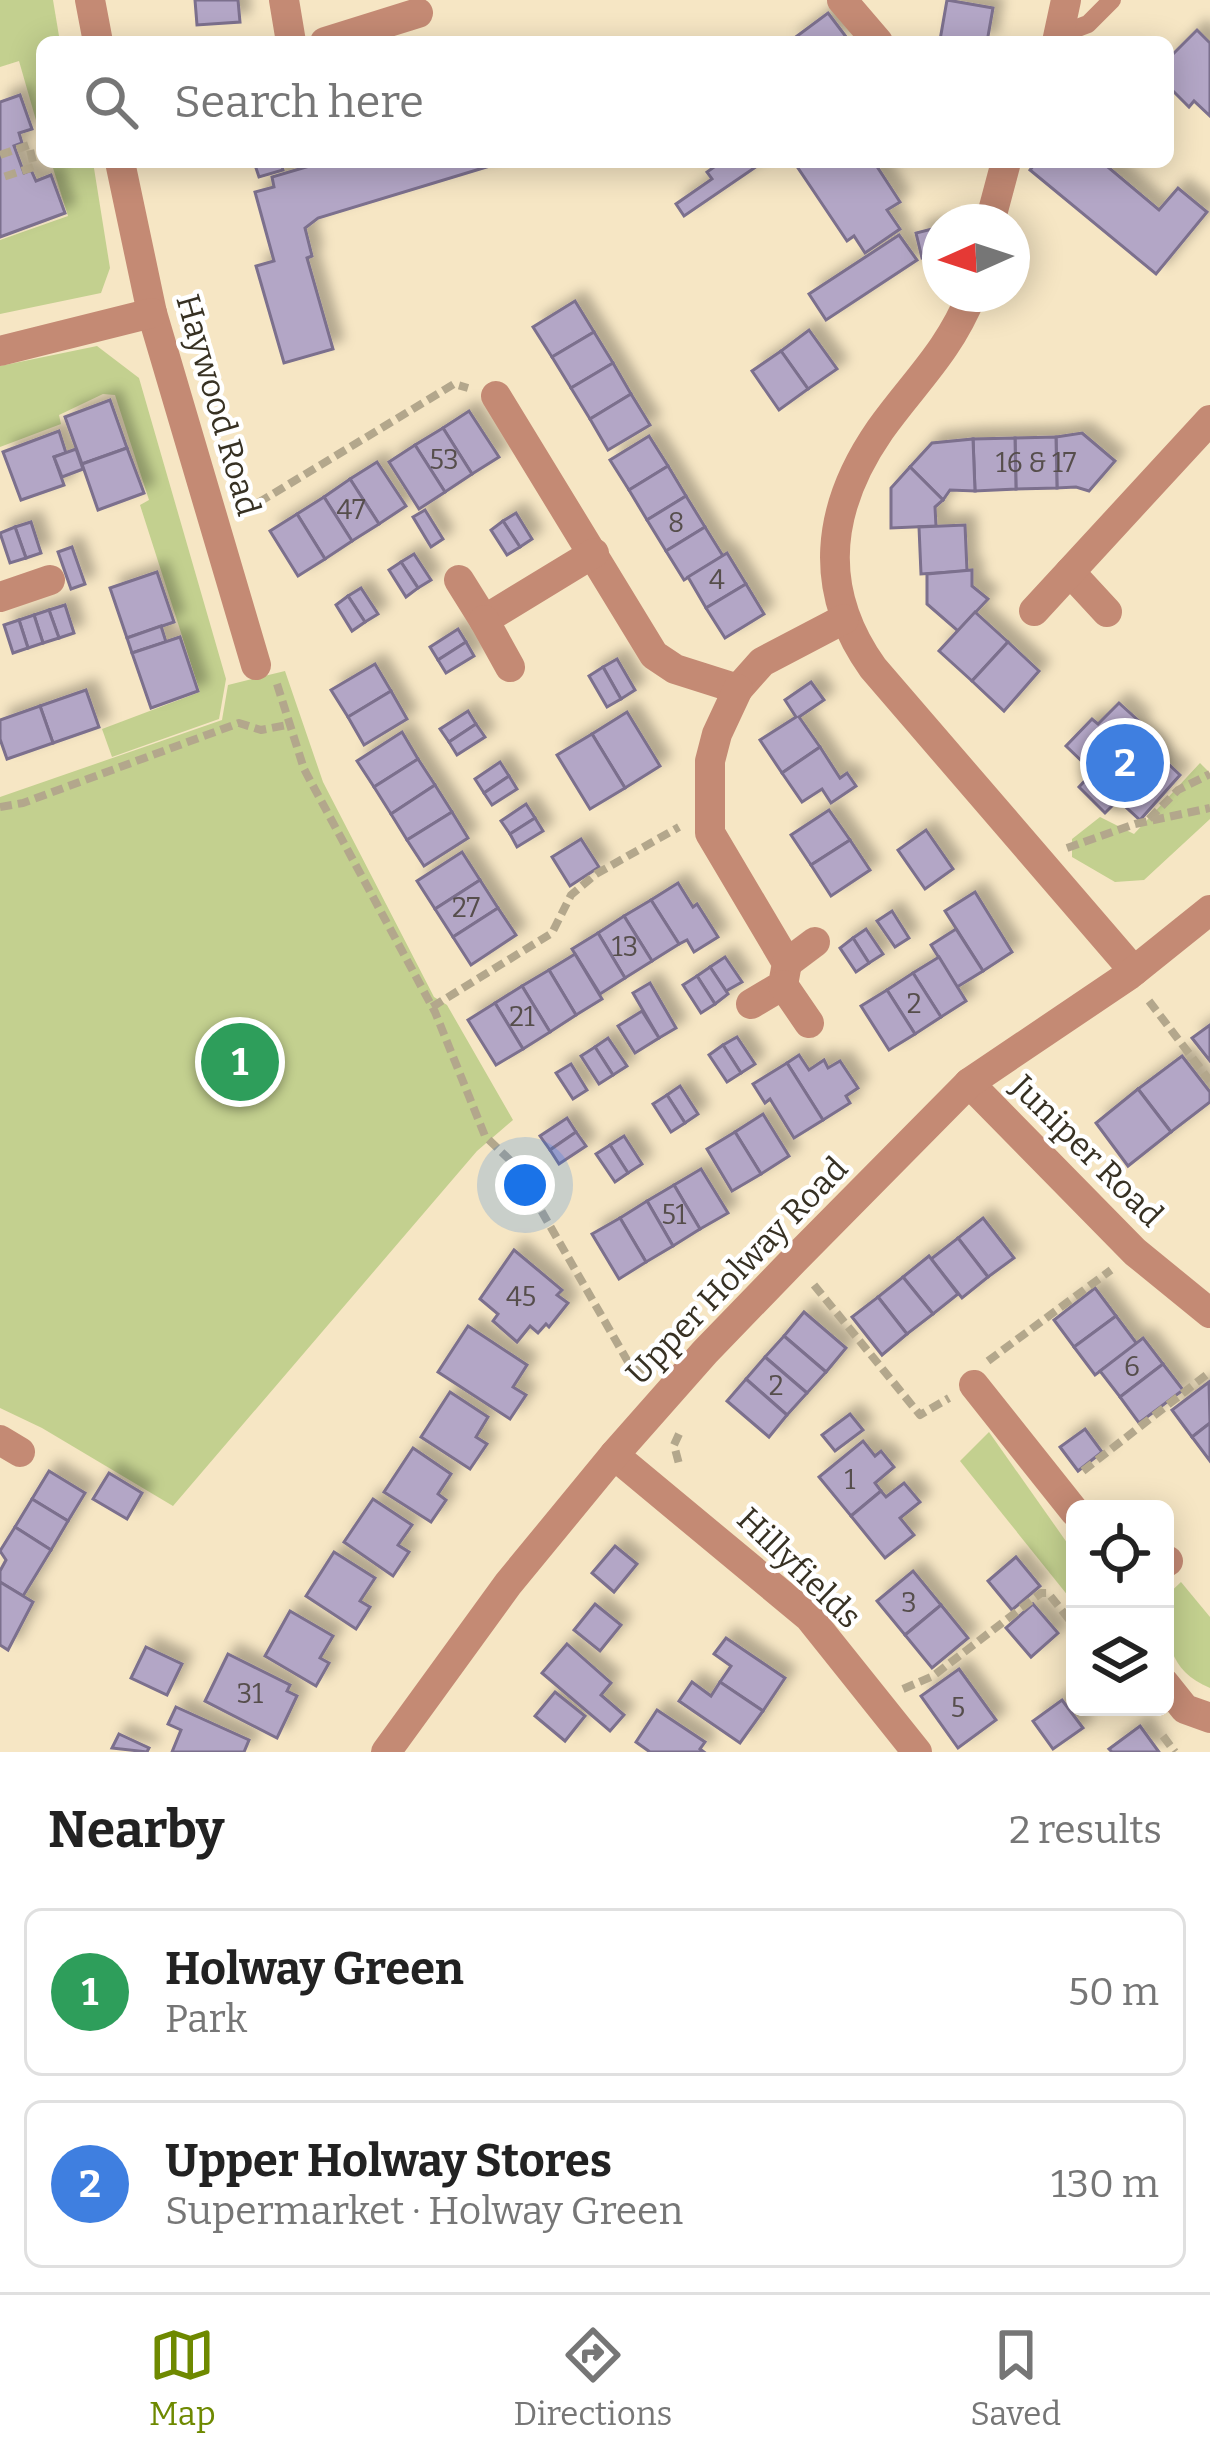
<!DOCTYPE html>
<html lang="en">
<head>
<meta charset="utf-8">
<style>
	:root { --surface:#fff; --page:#f6f6f6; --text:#222; --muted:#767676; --line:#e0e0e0; --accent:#6e8900 }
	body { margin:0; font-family:Bitter,serif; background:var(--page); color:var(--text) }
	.controls { position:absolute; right:36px; bottom:36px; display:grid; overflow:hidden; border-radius:18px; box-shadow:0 6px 30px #0003 }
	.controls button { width:108px; height:108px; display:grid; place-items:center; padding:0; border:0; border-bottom:3px solid var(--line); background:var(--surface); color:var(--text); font:60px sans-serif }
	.compass { position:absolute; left:922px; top:204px; width:108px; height:108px; border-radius:50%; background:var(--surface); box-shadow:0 6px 30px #0003; rotate:267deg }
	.you { position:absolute; left:525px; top:1185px; width:42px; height:42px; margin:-30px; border:9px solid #fff; border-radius:50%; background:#1a73e8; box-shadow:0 0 0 18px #1a73e833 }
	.badge { display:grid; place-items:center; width:78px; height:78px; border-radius:50%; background:var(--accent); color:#fff; font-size:39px; font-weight:700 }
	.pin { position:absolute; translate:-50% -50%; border:6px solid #fff; box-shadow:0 3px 12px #0006 }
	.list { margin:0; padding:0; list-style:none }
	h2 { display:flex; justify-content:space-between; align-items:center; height:156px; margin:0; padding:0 48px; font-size:51px }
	h2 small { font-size:39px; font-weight:400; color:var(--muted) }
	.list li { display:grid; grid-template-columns:78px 1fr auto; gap:36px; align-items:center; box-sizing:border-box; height:168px; margin:0 24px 24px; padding:0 24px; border:3px solid var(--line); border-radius:18px }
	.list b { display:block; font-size:45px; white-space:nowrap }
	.list p { margin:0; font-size:39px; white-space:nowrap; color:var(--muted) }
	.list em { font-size:39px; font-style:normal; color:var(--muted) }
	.icon { flex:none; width:66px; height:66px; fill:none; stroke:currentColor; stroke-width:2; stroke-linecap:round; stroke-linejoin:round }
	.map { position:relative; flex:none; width:1210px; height:1752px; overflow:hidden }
	.search { position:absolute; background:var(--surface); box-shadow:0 6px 30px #0003; left:36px; right:36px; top:36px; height:132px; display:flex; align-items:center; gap:30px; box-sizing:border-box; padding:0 42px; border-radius:18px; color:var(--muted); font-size:45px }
	.sheet { height:540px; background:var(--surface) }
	nav { display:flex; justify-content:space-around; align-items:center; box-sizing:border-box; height:168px; border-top:3px solid var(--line); background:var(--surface); font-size:33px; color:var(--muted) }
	nav a { display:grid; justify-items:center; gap:6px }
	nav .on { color:var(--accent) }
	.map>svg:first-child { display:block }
	.green { fill:#c3d08f }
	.building { fill:#b3a6c6; stroke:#7b6f8d; stroke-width:3; filter:url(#shadow) }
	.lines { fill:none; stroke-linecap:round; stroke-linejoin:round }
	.path { stroke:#b3a78c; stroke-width:8; stroke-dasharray:12 6; stroke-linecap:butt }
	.service { stroke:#c48a74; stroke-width:18 }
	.minor { stroke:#c48a74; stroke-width:30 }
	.labels { text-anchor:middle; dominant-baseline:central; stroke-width:9; stroke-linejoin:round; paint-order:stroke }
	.number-label { font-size:27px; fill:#564e4c }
	.street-label { font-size:33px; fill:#373123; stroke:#fff }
</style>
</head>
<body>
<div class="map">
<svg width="1210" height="1752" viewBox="0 0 1210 1752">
	<defs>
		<filter id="shadow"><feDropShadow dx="10" dy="-10" stdDeviation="6" flood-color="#0004"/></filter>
	</defs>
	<rect width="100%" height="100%" fill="#f6e6c4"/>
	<g class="green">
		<polygon points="0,0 53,0 60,42 42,42 42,141 19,61 0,67"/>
		<polygon points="75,162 93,162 110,268 101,293 0,314 0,240 68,216 53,168"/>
		<polygon points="97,346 139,378 226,679 219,719 112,757 102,729 200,692 140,505 149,500 115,395 103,394 59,415 61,424 0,447 0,366"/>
		<polygon points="285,671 323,782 434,997 447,1005 513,1120 477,1151 173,1506 42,1428 0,1408 0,797 222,720 228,685"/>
		<polygon points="1200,763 1210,773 1210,819 1144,880 1115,882 1072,857 1072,839 1100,817 1134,834"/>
		<polygon points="989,1432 1075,1554 1073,1602 960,1461"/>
		<path d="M1181,1582L1210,1617V1688C1168,1671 1165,1637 1165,1597Z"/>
	</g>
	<g class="building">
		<polygon points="195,0 238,0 240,22 197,25"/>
		<polygon points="947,0 993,8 987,42 940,40"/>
		<polygon points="828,13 850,42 789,42"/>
		<polygon points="1197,30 1210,43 1210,116 1194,101 1189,107 1168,86 1168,59"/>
		<polygon points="20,95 32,129 19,133 22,143 14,146 24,173 31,170 36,181 51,175 65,213 0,237 0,102"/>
		<polygon points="254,162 281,162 283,170 259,177"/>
		<polygon points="323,162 503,162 318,218 305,228 312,256 307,258 333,349 284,363 256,266 274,261 255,192 274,187 272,177"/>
		<polygon points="721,162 763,162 684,216 676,204 712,179 707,172"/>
		<polygon points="794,162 874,162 900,202 887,210 900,229 865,253 854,236 847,241"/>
		<polygon points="1036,162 1102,162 1159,210 1178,188 1207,212 1156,274 1030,170"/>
		<polygon points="940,227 940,254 922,258 916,233"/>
		<polygon points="899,235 917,260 826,320 809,294"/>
		<polygon points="575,301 594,332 552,357 533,327"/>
		<polygon points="809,330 837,369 808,389 781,351"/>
		<polygon points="594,332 613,363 571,388 552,357"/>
		<polygon points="781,351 808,389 779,410 752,371"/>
		<polygon points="613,363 631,394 590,419 571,388"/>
		<polygon points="631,394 650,425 608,450 590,419"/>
		<polygon points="110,400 127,448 82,464 65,417"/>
		<polygon points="469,411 499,457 472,474 443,428"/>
		<polygon points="443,428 472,474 445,492 415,445"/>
		<polygon points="59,431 66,453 54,457 64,485 21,500 3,452"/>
		<polygon points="1082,433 1115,461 1089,491 1076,487 1057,488 1056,437"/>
		<polygon points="649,436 668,466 629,490 610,460"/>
		<polygon points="1056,437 1057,488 1016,489 1015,438"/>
		<polygon points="1015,438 1016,489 975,491 973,439"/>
		<polygon points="973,439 975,491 950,490 943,500 910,467 932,443"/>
		<polygon points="415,445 445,492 419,509 389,462"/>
		<polygon points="127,448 144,493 98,510 82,464"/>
		<polygon points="76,449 83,469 62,477 54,457"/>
		<polygon points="377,462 406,506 379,524 350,479"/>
		<polygon points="668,466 686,496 647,520 629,490"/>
		<polygon points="910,467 943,500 935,507 936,526 891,528 891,488"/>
		<polygon points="350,479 379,524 352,541 324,497"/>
		<polygon points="686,496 705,527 666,551 647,520"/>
		<polygon points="324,497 352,541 325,559 297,514"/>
		<polygon points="425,510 443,539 431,547 413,517"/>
		<polygon points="516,513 532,539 520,547 503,521"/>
		<polygon points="297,514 325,559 298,576 270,531"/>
		<polygon points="503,521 520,547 507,555 491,530"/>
		<polygon points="31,522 41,553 26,558 15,527"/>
		<polygon points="965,525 967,571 921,574 919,527"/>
		<polygon points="15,527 26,558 10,563 0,533"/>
		<polygon points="705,527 723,556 684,580 666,551"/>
		<polygon points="72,547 85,584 71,589 58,552"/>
		<polygon points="727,553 746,584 706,608 688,577"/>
		<polygon points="414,554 431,580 418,588 401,562"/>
		<polygon points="401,562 418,588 406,597 389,570"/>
		<polygon points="972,570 972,586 988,599 958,631 927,604 927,574"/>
		<polygon points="157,572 174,622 127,638 110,588"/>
		<polygon points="746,584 764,614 725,638 706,608"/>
		<polygon points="361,588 378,614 365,622 348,596"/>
		<polygon points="348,596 365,622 352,631 336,605"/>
		<polygon points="65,605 74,633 59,638 49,610"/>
		<polygon points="49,610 59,638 43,643 34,615"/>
		<polygon points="975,612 1008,642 972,681 939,651"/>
		<polygon points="34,615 43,643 28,648 19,620"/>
		<polygon points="19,620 28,648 13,653 4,625"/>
		<polygon points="161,626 166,642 132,653 127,638"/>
		<polygon points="458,629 466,642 438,660 430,647"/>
		<polygon points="180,637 198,691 151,708 132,653"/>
		<polygon points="466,642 474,656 446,673 438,660"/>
		<polygon points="1008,642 1039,671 1004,711 972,681"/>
		<polygon points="617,659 635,690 621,699 603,667"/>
		<polygon points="375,664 391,691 348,717 331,690"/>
		<polygon points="603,667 621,699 607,707 589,676"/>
		<polygon points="811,682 824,700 799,717 820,747 782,773 760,740 796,717 785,700"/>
		<polygon points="86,690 99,727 53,743 40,706"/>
		<polygon points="391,691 407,719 364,745 348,717"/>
		<polygon points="1119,703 1140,722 1135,727 1160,751 1158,754 1180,775 1140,820 1118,800 1105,813 1079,787 1093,772 1066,746 1092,719 1098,724"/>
		<polygon points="40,706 53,743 7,759 0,739 0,720"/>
		<polygon points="468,711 476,724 449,742 440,729"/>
		<polygon points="627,712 660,766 625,788 592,734"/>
		<polygon points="476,724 485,737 457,755 449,742"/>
		<polygon points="402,732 418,759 374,787 357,761"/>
		<polygon points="592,734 625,788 590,809 557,755"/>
		<polygon points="820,747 840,778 847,773 856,786 831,803 822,789 802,802 782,773"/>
		<polygon points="418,759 435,785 391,814 374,787"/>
		<polygon points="500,762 509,776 484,793 475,779"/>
		<polygon points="509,776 517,789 492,805 484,793"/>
		<polygon points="435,785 452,812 407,840 391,814"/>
		<polygon points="526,804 535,818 510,834 501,821"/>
		<polygon points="829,810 850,840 811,865 791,835"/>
		<polygon points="452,812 468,838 424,866 407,840"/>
		<polygon points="535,818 543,831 517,847 510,834"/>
		<polygon points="926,830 953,869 925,889 898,850"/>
		<polygon points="581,839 599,867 570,886 552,857"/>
		<polygon points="850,840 870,870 831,896 811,865"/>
		<polygon points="462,852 480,880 435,909 417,881"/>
		<polygon points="480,880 498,908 453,937 435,909"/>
		<polygon points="678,883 693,907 697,904 718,937 694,952 687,940 679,944 651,900"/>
		<polygon points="975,892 1012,952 983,971 945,911"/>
		<polygon points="651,900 679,944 652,961 624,916"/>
		<polygon points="498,908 516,935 471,965 453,937"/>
		<polygon points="892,911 909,938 895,947 877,921"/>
		<polygon points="624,916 652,961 625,978 598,933"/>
		<polygon points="866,929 883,954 869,963 853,938"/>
		<polygon points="956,929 983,971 957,987 931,945"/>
		<polygon points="598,933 625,978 600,994 572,949"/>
		<polygon points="853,938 869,963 856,972 840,948"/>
		<polygon points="575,954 602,999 576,1015 549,970"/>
		<polygon points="725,957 742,982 726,991 710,967"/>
		<polygon points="939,957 966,1001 941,1017 913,973"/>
		<polygon points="710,967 728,994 715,1004 697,976"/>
		<polygon points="549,970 576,1015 550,1032 522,986"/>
		<polygon points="913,973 941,1017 915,1034 887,990"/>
		<polygon points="697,976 715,1004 701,1013 683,985"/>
		<polygon points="650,983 676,1028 659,1038 633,993"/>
		<polygon points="522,986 550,1032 523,1049 495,1003"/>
		<polygon points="887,990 915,1034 889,1050 861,1006"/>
		<polygon points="495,1003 523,1049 496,1065 468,1020"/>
		<polygon points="642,1011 659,1038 635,1053 618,1026"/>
		<polygon points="1210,1025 1210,1061 1192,1038"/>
		<polygon points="737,1037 755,1064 741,1073 723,1045"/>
		<polygon points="608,1038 627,1066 613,1075 595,1047"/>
		<polygon points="723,1045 741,1073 727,1082 709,1055"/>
		<polygon points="595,1047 613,1075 599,1084 581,1056"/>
		<polygon points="799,1055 809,1070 824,1060 828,1068 840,1061 858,1088 846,1096 850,1103 823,1120 787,1063"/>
		<polygon points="1182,1056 1210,1092 1210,1102 1171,1132 1138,1089"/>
		<polygon points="787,1063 823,1120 794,1138 770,1099 765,1103 753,1084"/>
		<polygon points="571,1064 587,1090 573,1099 556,1073"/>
		<polygon points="680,1086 698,1114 685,1123 667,1095"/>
		<polygon points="1138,1089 1171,1132 1128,1166 1096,1123"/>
		<polygon points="667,1095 685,1123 671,1132 653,1104"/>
		<polygon points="763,1114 789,1156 761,1174 735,1132"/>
		<polygon points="567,1118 576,1132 550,1150 540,1136"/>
		<polygon points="576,1132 586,1146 559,1164 550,1150"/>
		<polygon points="735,1132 761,1174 732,1191 707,1149"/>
		<polygon points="624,1136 642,1164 628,1173 610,1145"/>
		<polygon points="610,1145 628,1173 615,1182 596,1154"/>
		<polygon points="701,1169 728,1213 700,1229 674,1185"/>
		<polygon points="674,1185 700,1229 673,1246 647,1201"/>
		<polygon points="647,1201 673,1246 646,1262 620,1218"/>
		<polygon points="620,1218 646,1262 619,1279 592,1234"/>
		<polygon points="983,1218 1014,1258 988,1277 958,1238"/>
		<polygon points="958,1238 988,1277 962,1298 931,1259"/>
		<polygon points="514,1250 562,1290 557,1295 568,1303 549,1327 546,1324 538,1333 530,1326 517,1342 493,1321 498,1314 480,1299"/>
		<polygon points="929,1256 958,1294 933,1314 903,1277"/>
		<polygon points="903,1277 933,1314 907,1334 878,1297"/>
		<polygon points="1095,1288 1116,1316 1074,1347 1054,1320"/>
		<polygon points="878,1297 907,1334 882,1355 852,1317"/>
		<polygon points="804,1312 846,1348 826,1372 784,1336"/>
		<polygon points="1116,1316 1137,1344 1095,1375 1074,1347"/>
		<polygon points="468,1326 527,1365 513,1387 526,1395 510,1419 438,1372"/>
		<polygon points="784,1336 826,1372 807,1393 765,1357"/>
		<polygon points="1143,1338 1163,1364 1120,1397 1100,1371"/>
		<polygon points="765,1357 807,1393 787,1415 746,1379"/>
		<polygon points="1163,1364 1183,1390 1139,1423 1120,1397"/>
		<polygon points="746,1379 787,1415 769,1437 727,1401"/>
		<polygon points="1209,1382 1210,1423 1192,1437 1172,1410"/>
		<polygon points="450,1392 488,1417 476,1437 487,1444 470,1469 421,1437"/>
		<polygon points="850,1414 863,1430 835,1451 822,1435"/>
		<polygon points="1210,1423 1210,1461 1192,1437"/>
		<polygon points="1085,1429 1102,1452 1078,1471 1060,1447"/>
		<polygon points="863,1441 875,1456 881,1451 894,1467 875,1483 881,1491 851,1516 819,1477"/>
		<polygon points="413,1448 451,1474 438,1494 446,1500 431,1522 384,1492"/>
		<polygon points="49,1471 85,1493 68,1521 32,1499"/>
		<polygon points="109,1473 142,1493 127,1519 93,1499"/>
		<polygon points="904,1483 920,1502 900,1518 914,1535 885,1558 851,1516 881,1491 886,1497"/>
		<polygon points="32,1499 68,1521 51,1550 15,1527"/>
		<polygon points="373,1499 412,1525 398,1545 409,1552 393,1576 344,1542"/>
		<polygon points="15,1527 51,1550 23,1596 0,1582 0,1571 6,1560 0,1551"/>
		<polygon points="615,1546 637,1564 614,1592 592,1573"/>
		<polygon points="334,1552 375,1578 360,1601 370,1607 356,1629 306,1596"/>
		<polygon points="1016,1557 1040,1586 1012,1610 988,1581"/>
		<polygon points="913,1571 941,1605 905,1635 877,1601"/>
		<polygon points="0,1582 33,1602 8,1650 0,1645"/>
		<polygon points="595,1604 621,1625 600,1651 574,1630"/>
		<polygon points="1033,1604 1058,1633 1031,1657 1006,1628"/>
		<polygon points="941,1605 968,1638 932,1668 905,1635"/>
		<polygon points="290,1611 333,1636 320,1658 329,1663 316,1686 265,1656"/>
		<polygon points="726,1638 785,1678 763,1711 720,1682 731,1666 714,1654"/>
		<polygon points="567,1644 611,1683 601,1695 624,1715 610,1731 542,1673"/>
		<polygon points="146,1647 182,1664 167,1695 131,1678"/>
		<polygon points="228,1654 290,1685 287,1691 297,1696 277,1738 205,1701"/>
		<polygon points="959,1669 996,1720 958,1748 921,1696"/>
		<polygon points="692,1682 711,1696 720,1682 763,1711 740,1743 679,1701"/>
		<polygon points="555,1692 585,1716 565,1741 535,1716"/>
		<polygon points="1062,1700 1083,1728 1053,1749 1033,1721"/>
		<polygon points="176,1707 249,1740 244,1752 172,1752 181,1730 168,1724"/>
		<polygon points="657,1710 705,1742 700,1749 704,1752 650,1752 636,1742"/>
		<polygon points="1140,1726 1159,1752 1112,1752 1109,1749"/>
		<polygon points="119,1734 149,1748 147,1752 112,1748"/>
	</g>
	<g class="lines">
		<g class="path">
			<polyline points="0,155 29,145 34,167 0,178"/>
			<polyline points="243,512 454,384 468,388"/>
			<polyline points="277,684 304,769 435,1012 485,1136 515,1165 631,1367 640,1371 644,1367"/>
			<polyline points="0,807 23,803 239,723 261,730 292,724"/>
			<polyline points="1149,819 1178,790 1210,774"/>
			<polyline points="1067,848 1135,824 1210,808"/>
			<polyline points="1149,1001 1210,1081"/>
			<polyline points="432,1007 552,933 571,895 596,874 679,827"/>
			<polyline points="814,1285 920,1415 949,1398"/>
			<polyline points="988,1361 1111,1270"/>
			<polyline points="679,1434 674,1445 679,1464"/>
			<polyline points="1083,1471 1210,1372"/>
			<polyline points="903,1689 933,1676 1041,1593 1048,1593 1075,1627"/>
			<polyline points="1163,1736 1175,1752"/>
		</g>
		<polyline class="service" points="1059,35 1088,24 1112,0"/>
		<g class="minor">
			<polyline points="90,0 98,42"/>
			<polyline points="284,0 291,42"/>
			<polyline points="842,0 878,42"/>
			<polyline points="325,42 418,13"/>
			<polyline points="1057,42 1066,0"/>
			<polyline points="120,162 152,313 256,665"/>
			<polyline points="990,222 1006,162"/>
			<path d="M972,294C948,353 915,381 880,430C826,508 817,590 873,668L1134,971"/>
			<polyline points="0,351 152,313"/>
			<polyline points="496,396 654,655 675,669 738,689 762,662 844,619"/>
			<polyline points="1070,572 1107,612"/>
			<polyline points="459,580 484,620 594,553"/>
			<polyline points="0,597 50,580"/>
			<polyline points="1034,611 1210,420"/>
			<polyline points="484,620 510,667"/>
			<polyline points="738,689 717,734 710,761 710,833 787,963 783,985 751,1004"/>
			<polyline points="787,963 815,942"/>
			<polyline points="783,985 809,1023"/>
			<polyline points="969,1083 1135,1252 1210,1313"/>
			<polyline points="974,1385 1075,1512"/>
			<polyline points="0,1440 20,1452"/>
			<polyline points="614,1455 809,1617 917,1752"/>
			<polyline points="1165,1563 1168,1561"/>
			<polyline points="1165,1684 1185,1709 1210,1718"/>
			<polyline points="386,1752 508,1584 614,1455 705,1352 794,1260 969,1083 1129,975 1210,910"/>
		</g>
	</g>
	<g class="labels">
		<g class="number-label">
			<text x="444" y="460">53</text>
			<text x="1036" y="463">16 &amp; 17</text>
			<text x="351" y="510">47</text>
			<text x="676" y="523">8</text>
			<text x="717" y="580">4</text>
			<text x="466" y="908">27</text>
			<text x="625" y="947">13</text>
			<text x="914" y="1004">2</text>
			<text x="522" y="1017">21</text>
			<text x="674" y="1215">51</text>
			<text x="521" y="1297">45</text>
			<text x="1132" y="1367">6</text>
			<text x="776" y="1386">2</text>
			<text x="850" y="1480">1</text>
			<text x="909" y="1603">3</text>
			<text x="250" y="1694">31</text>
			<text x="958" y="1708">5</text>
		</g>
		<g class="street-label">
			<text transform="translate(218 405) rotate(74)">Haywood Road</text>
			<text transform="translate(1087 1151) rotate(45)">Juniper Road</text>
			<text transform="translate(737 1271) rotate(-46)">Upper Holway Road</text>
			<text transform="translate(799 1568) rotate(44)">Hillyfields</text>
		</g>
	</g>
</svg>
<div class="controls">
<button><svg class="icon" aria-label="locate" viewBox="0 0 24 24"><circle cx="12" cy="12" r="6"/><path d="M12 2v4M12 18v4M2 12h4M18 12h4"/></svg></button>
<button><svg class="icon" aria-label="layers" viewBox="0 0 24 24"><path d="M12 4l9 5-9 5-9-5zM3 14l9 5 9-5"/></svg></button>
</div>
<svg class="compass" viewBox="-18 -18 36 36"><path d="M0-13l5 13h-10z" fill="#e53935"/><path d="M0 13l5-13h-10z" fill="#767676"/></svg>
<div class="you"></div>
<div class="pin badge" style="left:240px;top:1062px;background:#2e9e5b">1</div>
<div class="pin badge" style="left:1125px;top:763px;background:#3f7fe0">2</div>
<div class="search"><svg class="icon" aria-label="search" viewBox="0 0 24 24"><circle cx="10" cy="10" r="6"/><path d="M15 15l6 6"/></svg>Search here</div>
</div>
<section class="sheet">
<h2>Nearby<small>2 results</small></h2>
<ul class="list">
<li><span class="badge" style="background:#2e9e5b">1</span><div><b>Holway Green</b><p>Park</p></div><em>50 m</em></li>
<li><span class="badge" style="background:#3f7fe0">2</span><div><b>Upper Holway Stores</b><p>Supermarket · Holway Green</p></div><em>130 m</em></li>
</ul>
</section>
<nav>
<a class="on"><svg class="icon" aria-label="map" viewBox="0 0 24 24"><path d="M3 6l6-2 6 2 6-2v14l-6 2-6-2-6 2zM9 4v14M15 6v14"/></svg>Map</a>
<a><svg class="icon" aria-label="directions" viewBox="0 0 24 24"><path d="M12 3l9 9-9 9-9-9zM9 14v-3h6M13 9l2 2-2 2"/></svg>Directions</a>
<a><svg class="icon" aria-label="saved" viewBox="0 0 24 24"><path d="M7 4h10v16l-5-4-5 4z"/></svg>Saved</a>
</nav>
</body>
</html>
